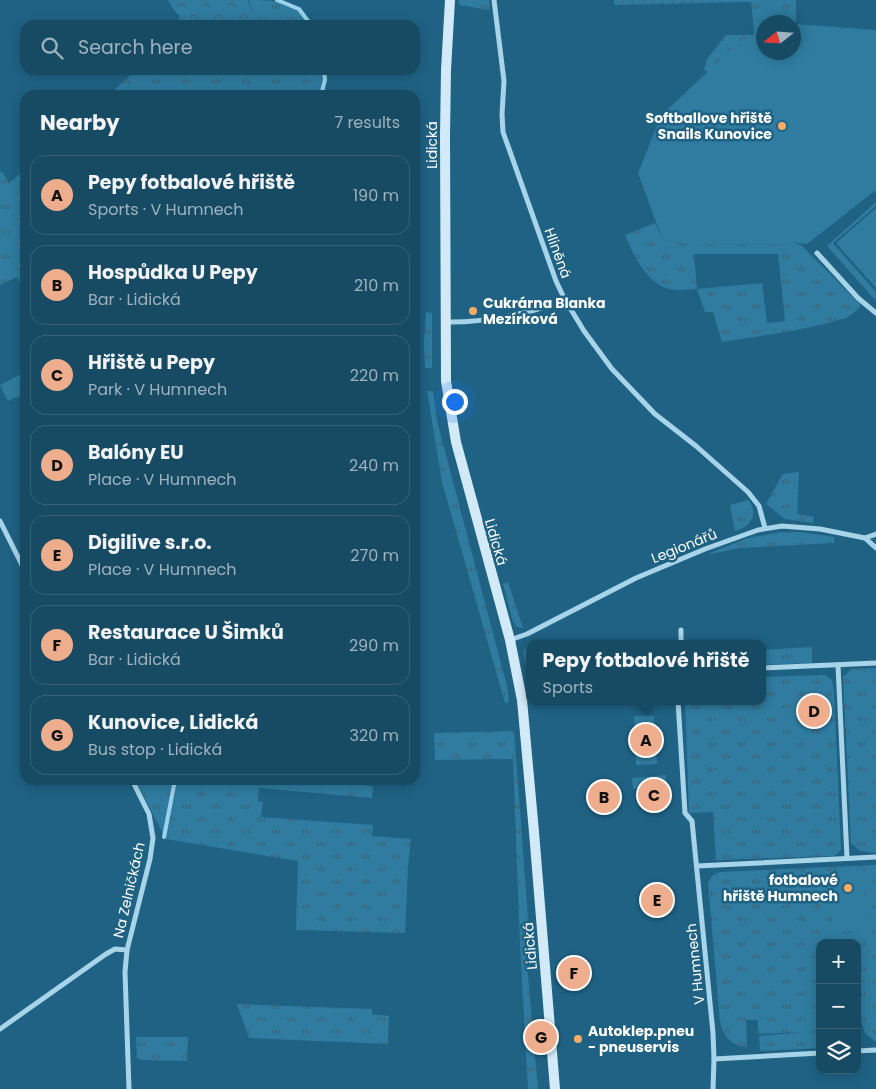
<!DOCTYPE html>
<html lang="en">
<head>
<meta charset="utf-8">
<style>
	:root { --surface:#174a63; --page:#24546c; --text:#f1f3f6; --muted:#9eb3be; --line:#366278; --accent:#eead8d }
	body { margin:0; font-family:Poppins,sans-serif; background:var(--page); color:var(--text) }
	.controls { position:absolute; right:15px; bottom:15px; display:grid; overflow:hidden; border-radius:10px; box-shadow:0 2px 12px #0003 }
	.controls button { width:45px; height:45px; display:grid; place-items:center; padding:0; border:0; border-bottom:1px solid var(--line); background:var(--surface); color:var(--text); font:25px sans-serif }
	.compass { position:absolute; left:756px; top:15px; width:45px; height:45px; border-radius:50%; background:var(--surface); box-shadow:0 2px 12px #0003; rotate:253deg }
	.you { position:absolute; left:454px; top:401px; width:18px; height:18px; margin:-12px; border:4px solid #fff; border-radius:50%; background:#1a73e8; box-shadow:0 0 0 8px #1a73e833 }
	.badge { display:grid; place-items:center; width:32px; height:32px; border-radius:50%; background:var(--accent); color:#111; font-size:16px; font-weight:700 }
	.pin { position:absolute; translate:-50% -50%; border:2px solid #fff; box-shadow:0 1px 5px #0006 }
	.popup { position:absolute; left:526px; top:640px; width:240px; height:65px; box-sizing:border-box; display:grid; place-content:center; border-radius:10px; background:var(--surface); filter:drop-shadow(0 1px 4px #0005); font-size:16px; white-space:nowrap; color:var(--muted) }
	.popup b { font-size:19px; color:var(--text) }
	.popup::after { content:''; position:absolute; left:50%; top:100%; margin-left:-10px; border:10px solid transparent; border-top-color:var(--surface) }
	.list { margin:0; padding:0; list-style:none }
	h2 { display:flex; justify-content:space-between; align-items:center; height:65px; margin:0; padding:0 20px; font-size:21px }
	h2 small { font-size:16px; font-weight:400; color:var(--muted) }
	.list li { display:grid; grid-template-columns:32px 1fr auto; gap:15px; align-items:center; box-sizing:border-box; height:80px; margin:0 10px 10px; padding:0 10px; border:1px solid var(--line); border-radius:15px }
	.list b { display:block; font-size:19px; white-space:nowrap }
	.list p { margin:0; font-size:16px; white-space:nowrap; color:var(--muted) }
	.list em { font-size:16px; font-style:normal; color:var(--muted) }
	.icon { flex:none; width:28px; height:28px; fill:none; stroke:currentColor; stroke-width:2; stroke-linecap:round; stroke-linejoin:round }
	.map { position:relative; flex:none; width:876px; height:1089px; overflow:hidden }
	.search { position:absolute; background:var(--surface); box-shadow:0 2px 12px #0003; left:20px; top:20px; width:400px; height:55px; display:flex; align-items:center; gap:12px; box-sizing:border-box; padding:0 18px; border-radius:15px; color:var(--muted); font-size:19px }
	.panel { position:absolute; background:var(--surface); box-shadow:0 2px 12px #0003; left:20px; top:90px; width:400px; height:695px; border-radius:15px }
	.map>svg:first-child { display:block }
	.grass { fill:url(#grass-tufts); fill-rule:evenodd }
	.forest { fill:url(#forest-crowns) }
	.park { fill:#2f7ca0 }
	.garden { fill:url(#garden-dots) }
	.lines { fill:none; stroke-linecap:round; stroke-linejoin:round }
	.stream { stroke:#9ad2eb; stroke-width:4 }
	.minor { stroke:#a7d4e9; stroke-width:5 }
	.secondary { stroke:#d2eaf7; stroke-width:10 }
	.poi-dot { fill:#f8ad66; stroke:#1f6284; stroke-width:2 }
	.labels { text-anchor:middle; dominant-baseline:central; stroke-width:5; stroke-linejoin:round; paint-order:stroke }
	.poi-label { font-size:14px; font-weight:bold; fill:#fff; stroke:#1f6284; text-anchor:end }
	.street-label { font-size:14px; fill:#fff; stroke:#1f6284 }
</style>
</head>
<body>
<div class="map">
<svg width="876" height="1089" viewBox="0 0 876 1089">
	<defs>
		<pattern id="grass-tufts" width="24" height="20" patternUnits="userSpaceOnUse" patternTransform="scale(1.25)"><rect width="24" height="20" fill="#2f7ca0"/><path d="M3 7l-1-3M5 7V3M7 7l1-3M15 17l-1-3M17 17v-4M19 17l1-3" fill="none" stroke="#3e6476"/></pattern>
		<pattern id="forest-crowns" width="20" height="18" patternUnits="userSpaceOnUse" patternTransform="scale(1.25)"><rect width="20" height="18" fill="#2f7ca0"/><path d="M2 6a3 3 0 1 1 6 0M12 15a3 3 0 1 1 6 0" fill="none" stroke="#3e6476"/></pattern>
		<pattern id="garden-dots" width="8" height="8" patternUnits="userSpaceOnUse" patternTransform="scale(1.25)"><rect width="8" height="8" fill="#2f7ca0"/><path d="M2 2h.1M6 6h.1" fill="none" stroke="#3e6476" stroke-width="1.8" stroke-linecap="round"/></pattern>
	</defs>
	<rect width="100%" height="100%" fill="#1f6284"/>
	<g class="grass">
		<polygon points="168,0 172,0 180,15 225,25 179,25 179,15 176,13"/>
		<path d="M249,0C278,0 292,1 312,25H245L253,15Z"/>
		<polygon points="459,0 489,0 490,10 459,5"/>
		<polygon points="751,0 796,0 796,24 794,24 794,22 753,20"/>
		<polygon points="136,70 324,70 326,95 109,95"/>
		<polygon points="25,170 25,292 17,277 0,285 0,172 2,171 9,183"/>
		<path d="M655,223L663,241L689,244L801,245L861,305L856,311L846,318L824,324L792,331L722,342L713,312H705L697,289C689,289 678,291 669,289C647,283 633,255 625,235ZM694,254H778L785,321L767,323L762,283L697,289Z"/>
		<polygon points="426,312 432,313 432,368 425,368 424,343"/>
		<polygon points="427,391 433,391 437,421 507,686 509,702 505,703 442,482"/>
		<polygon points="799,472 797,514 814,517 813,523 785,519 766,504 783,474"/>
		<path d="M748,500C760,514 750,527 735,531L730,505Z"/>
		<polygon points="781,532 800,532 834,537 834,543 740,548 711,554 710,553 748,538"/>
		<polygon points="508,582 523,628 522,628 517,627 513,621 503,584"/>
		<polygon points="529,641 530,684 523,652"/>
		<polygon points="812,647 812,663 762,665 762,650"/>
		<polygon points="876,668 876,853 860,851 851,843 843,677 852,669"/>
		<polygon points="825,675 832,680 834,692 841,849 837,854 833,856 716,860 713,812 689,813 685,701 762,701 762,677"/>
		<polygon points="514,731 528,918 525,942 538,1089 528,1089 520,945 513,759 435,760 434,733"/>
		<polygon points="135,780 321,780 373,786 372,798 259,788 258,801 263,802 261,817 373,825 372,836 411,839 408,866 405,933 296,930 298,861 166,839"/>
		<path d="M876,865V1042L865,1033L860,1016H857V943H820V1048L760,1051L759,1036L803,1032L758,1034V1020H746L747,1047C732,1047 723,1036 720,1022L708,883L712,876L720,872Z"/>
		<polygon points="237,1004 372,1009 372,1014 389,1016 388,1044 249,1038"/>
		<polygon points="136,1037 188,1037 187,1061 142,1060 137,1058"/>
	</g>
	<g class="forest">
		<polygon points="172,0 248,0 253,15 247,25 223,25 179,15"/>
		<polygon points="726,35 754,35 714,76 704,70 707,59"/>
	</g>
	<g class="park">
		<polygon points="753,20 777,22 764,22 764,52 794,52 794,24 876,30 876,190 807,244 791,242 801,245 689,244 663,241 638,173 658,123 666,111 737,44 754,35"/>
		<polygon points="876,202 876,206 833,243 876,292 876,301 827,246"/>
		<polygon points="876,208 876,288 836,243"/>
		<polygon points="25,372 25,393 8,401 0,385"/>
		<polygon points="634,716 654,716 657,764 636,765"/>
		<polygon points="666,775 667,802 642,804 641,788 633,789 632,778"/>
		<polygon points="863,869 866,930 834,932 830,871"/>
		<polygon points="857,933 858,960 857,960 857,943 838,943 836,934"/>
	</g>
	<polygon class="garden" points="614,0 751,0 751,2 614,5"/>
	<g class="lines">
		<g class="stream">
			<polyline points="277,0 299,9 311,25"/>
			<polyline points="321,95 325,80 324,70"/>
			<polyline points="164,837 175,780"/>
		</g>
		<g class="minor">
			<polyline points="494,0 504,81 502,114 503,132 556,281 564,298 584,331 612,369 655,414 696,446 748,492 759,506 765,528"/>
			<polyline points="817,253 858,298 876,313"/>
			<path d="M446,322C478,323 537,314 564,298"/>
			<polyline points="0,521 25,571"/>
			<polyline points="865,538 876,534"/>
			<polyline points="681,630 681,644"/>
			<polyline points="510,640 527,634 636,578 705,549 758,530 782,526 820,529 865,538 876,548"/>
			<polyline points="838,665 847,858"/>
			<polyline points="762,668 876,663"/>
			<polyline points="678,701 685,813 692,821 713,1033 714,1059 713,1089"/>
			<polyline points="697,866 876,857"/>
			<polyline points="0,1029 106,954 115,949 127,950"/>
			<polyline points="857,1051 876,1050"/>
			<polyline points="714,1059 820,1053"/>
			<polyline points="129,1089 125,972 127,950 150,859 153,838 149,814 132,780"/>
		</g>
		<polyline class="secondary" points="450,0 446,70 445,136 446,381 456,442 510,640 522,700 534,832 555,1089"/>
	</g>
	<g class="poi-dot">
		<circle cx="782" cy="126" r="5"/>
		<circle cx="473" cy="311" r="5"/>
		<circle cx="848" cy="888" r="5"/>
		<circle cx="578" cy="1039" r="5"/>
	</g>
	<g class="labels">
		<g class="poi-label">
			<text x="772" y="118">Softballove hřiště<tspan x="772" dy="16">Snails Kunovice</tspan></text>
			<text x="483" y="303" text-anchor="start">Cukrárna Blanka<tspan x="483" dy="16">Mezírková</tspan></text>
			<text x="838" y="880">fotbalové<tspan x="838" dy="16">hřiště Humnech</tspan></text>
			<text x="588" y="1031" text-anchor="start">Autoklep.pneu<tspan x="588" dy="16">- pneuservis</tspan></text>
		</g>
		<g class="street-label">
			<text transform="translate(432 145) rotate(-90)">Lidická</text>
			<text transform="translate(558 253) rotate(70)">Hliněná</text>
			<text transform="translate(496 542) rotate(74)">Lidická</text>
			<text transform="translate(684 546) rotate(-22)">Legionářů</text>
			<text transform="translate(129 890) rotate(-77)">Na Zelničkách</text>
			<text transform="translate(530 946) rotate(-95)">Lidická</text>
			<text transform="translate(695 964) rotate(-96)">V Humnech</text>
		</g>
	</g>
</svg>
<div class="controls">
<button>+</button>
<button>−</button>
<button><svg class="icon" aria-label="layers" viewBox="0 0 24 24"><path d="M12 4l9 5-9 5-9-5zM3 14l9 5 9-5"/></svg></button>
</div>
<svg class="compass" viewBox="-18 -18 36 36"><path d="M0-13l5 13h-10z" fill="#e53935"/><path d="M0 13l5-13h-10z" fill="#9eb3be"/></svg>
<div class="you"></div>
<div class="pin badge" style="left:646px;top:740px">A</div>
<div class="popup"><b>Pepy fotbalové hřiště</b>Sports</div>
<div class="pin badge" style="left:604px;top:797px">B</div>
<div class="pin badge" style="left:654px;top:795px">C</div>
<div class="pin badge" style="left:814px;top:711px">D</div>
<div class="pin badge" style="left:657px;top:900px">E</div>
<div class="pin badge" style="left:574px;top:973px">F</div>
<div class="pin badge" style="left:541px;top:1037px">G</div>
<div class="search"><svg class="icon" aria-label="search" viewBox="0 0 24 24"><circle cx="10" cy="10" r="6"/><path d="M15 15l6 6"/></svg>Search here</div>
<section class="panel">
<h2>Nearby<small>7 results</small></h2>
<ul class="list">
<li><span class="badge">A</span><div><b>Pepy fotbalové hřiště</b><p>Sports · V Humnech</p></div><em>190 m</em></li>
<li><span class="badge">B</span><div><b>Hospůdka U Pepy</b><p>Bar · Lidická</p></div><em>210 m</em></li>
<li><span class="badge">C</span><div><b>Hřiště u Pepy</b><p>Park · V Humnech</p></div><em>220 m</em></li>
<li><span class="badge">D</span><div><b>Balóny EU</b><p>Place · V Humnech</p></div><em>240 m</em></li>
<li><span class="badge">E</span><div><b>Digilive s.r.o.</b><p>Place · V Humnech</p></div><em>270 m</em></li>
<li><span class="badge">F</span><div><b>Restaurace U Šimků</b><p>Bar · Lidická</p></div><em>290 m</em></li>
<li><span class="badge">G</span><div><b>Kunovice, Lidická</b><p>Bus stop · Lidická</p></div><em>320 m</em></li>
</ul>
</section>
</div>
</body>
</html>
